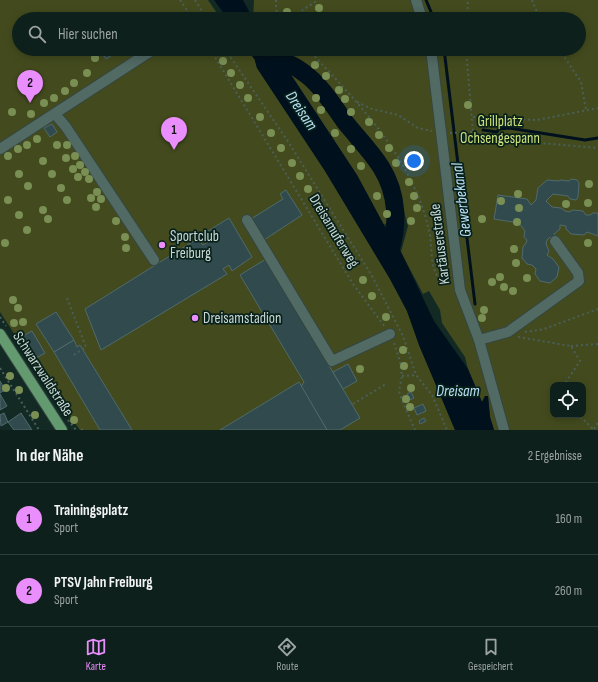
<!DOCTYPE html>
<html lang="de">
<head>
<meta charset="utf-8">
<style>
	:root { --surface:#0e201b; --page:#1c2d28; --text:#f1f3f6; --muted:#9ba3a3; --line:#2e3e3a; --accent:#ea8dfd }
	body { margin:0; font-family:"Sofia Sans Condensed",sans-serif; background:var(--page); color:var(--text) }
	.controls { position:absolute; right:12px; bottom:12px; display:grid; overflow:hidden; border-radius:8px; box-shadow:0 2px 10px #0003 }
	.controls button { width:36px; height:36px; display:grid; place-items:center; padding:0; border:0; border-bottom:1px solid var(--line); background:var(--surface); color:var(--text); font:20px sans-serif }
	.you { position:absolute; left:414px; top:161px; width:14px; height:14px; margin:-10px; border:3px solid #fff; border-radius:50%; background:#1a73e8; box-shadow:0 0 0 6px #1a73e833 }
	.badge { display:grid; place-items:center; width:26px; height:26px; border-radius:50%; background:var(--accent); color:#111; font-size:13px; font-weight:700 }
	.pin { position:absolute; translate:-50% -33px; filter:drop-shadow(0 1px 2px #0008) }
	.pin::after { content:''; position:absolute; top:21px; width:14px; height:12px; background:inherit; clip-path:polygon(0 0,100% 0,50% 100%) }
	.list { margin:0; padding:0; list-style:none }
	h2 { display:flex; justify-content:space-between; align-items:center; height:52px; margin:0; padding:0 16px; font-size:17px }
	h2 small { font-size:13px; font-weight:400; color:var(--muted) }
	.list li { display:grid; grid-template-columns:26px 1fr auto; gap:12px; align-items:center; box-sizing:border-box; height:72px; padding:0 16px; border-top:1px solid var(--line) }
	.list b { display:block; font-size:15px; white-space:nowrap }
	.list p { margin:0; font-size:13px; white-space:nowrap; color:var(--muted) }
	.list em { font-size:13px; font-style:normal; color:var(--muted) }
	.icon { flex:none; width:22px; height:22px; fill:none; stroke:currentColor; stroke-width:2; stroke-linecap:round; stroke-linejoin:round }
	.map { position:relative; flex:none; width:598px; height:430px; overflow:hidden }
	.search { position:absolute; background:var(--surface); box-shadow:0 2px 10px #0003; left:12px; right:12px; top:12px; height:44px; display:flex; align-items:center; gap:10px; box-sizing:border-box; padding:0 14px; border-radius:22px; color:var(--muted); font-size:15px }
	.sheet { height:196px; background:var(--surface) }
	nav { display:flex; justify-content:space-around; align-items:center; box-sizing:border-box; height:56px; border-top:1px solid var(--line); background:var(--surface); font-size:11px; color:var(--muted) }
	nav a { display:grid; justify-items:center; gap:2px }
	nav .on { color:var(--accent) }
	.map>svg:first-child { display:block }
	.green { fill:#434b1e; fill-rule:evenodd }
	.water { fill:#00111d }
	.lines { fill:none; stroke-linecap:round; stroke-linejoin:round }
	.stream { stroke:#00111d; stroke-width:3 }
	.river { stroke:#00111d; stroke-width:18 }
	.building { fill:#304a4d; stroke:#506a6d }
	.minor-casing { stroke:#354641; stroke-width:12 }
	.major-casing { stroke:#354641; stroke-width:12 }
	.path { stroke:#4a5f59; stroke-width:2; stroke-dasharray:2 3; stroke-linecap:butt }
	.minor { stroke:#516a63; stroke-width:10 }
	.major { stroke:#649a70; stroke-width:10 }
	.tree { fill:#7a8f54 }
	.poi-dot { fill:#ea8dfd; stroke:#09211b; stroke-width:1.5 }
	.labels { text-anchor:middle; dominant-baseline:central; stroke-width:3.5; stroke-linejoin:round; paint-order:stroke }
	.park-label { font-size:15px; fill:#cee17b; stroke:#09211b }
	.street-label { font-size:15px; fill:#cad8d4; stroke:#09211b }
	.poi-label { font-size:15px; fill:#cad8d4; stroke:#09211b; text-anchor:start }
	.water-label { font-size:16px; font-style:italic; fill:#b9e0f7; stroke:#09211b }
</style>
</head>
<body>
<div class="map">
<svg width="598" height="430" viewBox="0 0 598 430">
	<rect width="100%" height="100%" fill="#132a24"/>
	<g class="green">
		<polygon points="0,0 208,0 221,19 19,19 19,49 242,49 250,51 254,57 257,68 325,171 390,279 407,311 419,345 455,430 80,430 43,378 0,312"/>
		<path d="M254,0H598V430H494L490,417L488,396H485L482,402L468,369L465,357L442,323L440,310L429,291L423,294L401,252L408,226L401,201L390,174L335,96L311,69L283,49H579V19H253ZM553,385H583V415H553Z"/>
		<polygon points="295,71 320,98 352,144 376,169 388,198 392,218 384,225 357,175 290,73"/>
	</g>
	<g class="water">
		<polygon points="214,0 243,0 253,19 228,19"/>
		<polygon points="242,49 274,49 357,175 384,225 401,252 434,321 468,369 482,402 485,396 488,396 490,417 494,430 455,430 419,345 407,311 390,279 325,171 257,68 254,57 250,52"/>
	</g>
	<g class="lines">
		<g class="stream">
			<polyline points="426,0 434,19"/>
			<polyline points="444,49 475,304"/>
			<polyline points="483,130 497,132 499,129 509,128 585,140 598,138"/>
		</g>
		<path class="river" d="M260,52C275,58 292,63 304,73C321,85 333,105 345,122C357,137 371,151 381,167C398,194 399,226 389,255"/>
	</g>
	<g class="building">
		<polygon points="99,49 108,49 112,55 106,59"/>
		<polygon points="108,49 112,49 115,53 112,55"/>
		<polygon points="52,124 57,132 50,137 44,128"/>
		<polygon points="571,179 577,180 579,183 578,197 576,200 570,199 568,196 553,194 546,201 552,207 561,208 565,211 569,212 573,210 583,211 586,215 590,215 593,213 598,213 598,236 587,232 584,235 571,234 566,229 566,226 560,225 560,229 554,234 556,237 553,239 550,237 547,240 546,244 549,251 547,255 553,259 559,267 557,277 550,283 540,281 535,274 536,269 532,265 527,264 522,258 523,247 526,243 527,240 524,237 525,231 519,223 494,219 498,195 527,199 531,205 536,200 538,188 547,180 559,181 560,180 569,181"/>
		<polygon points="286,190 302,215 264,240 251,219 283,199 280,194"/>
		<polygon points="229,218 252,257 232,271 229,265 223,269 227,274 101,350 85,309 197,239 203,245 213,239 208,231"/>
		<polygon points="266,259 360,418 340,430 327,430 301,387 304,382 240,275"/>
		<polygon points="56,312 74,340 54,352 36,324"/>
		<polygon points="32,331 45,353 34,359 21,337"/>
		<polygon points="74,340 77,347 80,345 132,430 100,430 54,352"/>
		<polygon points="348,364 357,381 343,389 333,372"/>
		<polygon points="0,381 5,390 0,393"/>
		<polygon points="299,382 327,430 220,430"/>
		<polygon points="411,392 414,398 409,400 407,394"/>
		<polygon points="0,394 7,406 0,410"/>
		<polygon points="423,404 426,411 417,415 414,408"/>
		<polygon points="4,413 8,422 1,426 0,415"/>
		<polygon points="21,413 32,430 14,430 8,422"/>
		<polygon points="424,418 426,421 420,424 419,421"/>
	</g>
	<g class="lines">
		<defs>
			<g id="minor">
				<polyline points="416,0 422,19"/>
				<polyline points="431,49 460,290 479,340 504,430"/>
				<polyline points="55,114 66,127 154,260"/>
				<polyline points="0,149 154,49"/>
				<polyline points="247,220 332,361 390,334"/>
				<polyline points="479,340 508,332 579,281 578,273 555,241"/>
			</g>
			<polyline id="major" points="0,334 62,430"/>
		</defs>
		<use href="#minor" class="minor-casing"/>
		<use href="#major" class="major-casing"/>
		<g class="path">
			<polyline points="180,0 193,19"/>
			<polyline points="195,0 207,19"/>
			<polyline points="276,0 276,10 282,19"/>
			<polyline points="532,0 540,19"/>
			<polyline points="196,19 203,14"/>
			<polyline points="289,19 318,0"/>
			<polyline points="467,19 468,0"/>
			<polyline points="210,49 353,284 385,327"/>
			<polyline points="225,49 287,140 372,276 403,336 416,375 432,395 447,430"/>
			<path d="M308,49C352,97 399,143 422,206C425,215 428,225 430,235C432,248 430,265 438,277C440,281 445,283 450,285"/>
			<polyline points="466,49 473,132 495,139 598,148"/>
			<polyline points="559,49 581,82 586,110"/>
			<polyline points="230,56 240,49"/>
			<polyline points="357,102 372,109 398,115 418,128 432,131"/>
			<polyline points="473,117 537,120 598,108"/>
			<polyline points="450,133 473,132"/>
			<polyline points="67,298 86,347 72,356"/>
			<polyline points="0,317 6,326"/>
			<polyline points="525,332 544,329 598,309"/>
			<polyline points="518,337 571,346 580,361 564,385"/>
			<polyline points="394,343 400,361 402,376 399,391 401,398 415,430"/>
			<polyline points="571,346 598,344"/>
			<polyline points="0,368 39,430"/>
			<polyline points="402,376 416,375"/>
			<polyline points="553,400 553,403"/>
			<polyline points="353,404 386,384"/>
			<polyline points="565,415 582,418 594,430"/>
			<polyline points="68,420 76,430"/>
			<polyline points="594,429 598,422"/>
			<polyline points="81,430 83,429"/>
		</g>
		<use href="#minor" class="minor"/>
		<use href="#major" class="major"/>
	</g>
	<g class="tree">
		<circle cx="319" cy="8" r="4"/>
		<circle cx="287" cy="12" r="4"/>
		<circle cx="95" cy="58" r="4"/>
		<circle cx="223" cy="61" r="4"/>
		<circle cx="315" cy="65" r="4"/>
		<circle cx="87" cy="73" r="4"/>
		<circle cx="231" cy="73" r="4"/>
		<circle cx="326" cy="76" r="4"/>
		<circle cx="74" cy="83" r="4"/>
		<circle cx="240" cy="85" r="4"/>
		<circle cx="339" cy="90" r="4"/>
		<circle cx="65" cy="91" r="4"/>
		<circle cx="54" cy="98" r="4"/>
		<circle cx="248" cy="98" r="4"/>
		<circle cx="316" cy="98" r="4"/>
		<circle cx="345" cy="99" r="4"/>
		<circle cx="44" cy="103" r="4"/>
		<circle cx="468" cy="105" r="4"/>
		<circle cx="321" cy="110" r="4"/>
		<circle cx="12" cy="112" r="4"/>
		<circle cx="351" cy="112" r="4"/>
		<circle cx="31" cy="114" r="4"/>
		<circle cx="260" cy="117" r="4"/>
		<circle cx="369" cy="122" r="4"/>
		<circle cx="271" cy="133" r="4"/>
		<circle cx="335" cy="133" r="4"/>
		<circle cx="379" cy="135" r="4"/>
		<circle cx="37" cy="139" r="4"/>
		<circle cx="27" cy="145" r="4"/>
		<circle cx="57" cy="145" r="4"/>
		<circle cx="67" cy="145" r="4"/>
		<circle cx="281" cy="148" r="4"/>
		<circle cx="389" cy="148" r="4"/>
		<circle cx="18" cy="149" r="4"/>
		<circle cx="351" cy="149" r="4"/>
		<circle cx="8" cy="156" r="4"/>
		<circle cx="75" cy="156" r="4"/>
		<circle cx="66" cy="158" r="4"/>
		<circle cx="43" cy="161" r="4"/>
		<circle cx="292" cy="163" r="4"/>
		<circle cx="396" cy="163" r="4"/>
		<circle cx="80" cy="165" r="4"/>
		<circle cx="361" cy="166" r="4"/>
		<circle cx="73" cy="169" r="4"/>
		<circle cx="85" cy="172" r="4"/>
		<circle cx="19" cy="174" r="4"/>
		<circle cx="52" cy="174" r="4"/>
		<circle cx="300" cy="176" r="4"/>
		<circle cx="78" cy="177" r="4"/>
		<circle cx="89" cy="179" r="4"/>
		<circle cx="409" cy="182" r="4"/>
		<circle cx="589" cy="184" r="4"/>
		<circle cx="28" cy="186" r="4"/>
		<circle cx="61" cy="188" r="4"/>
		<circle cx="308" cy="189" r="4"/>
		<circle cx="97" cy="192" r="4"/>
		<circle cx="518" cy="194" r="4"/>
		<circle cx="377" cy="196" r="4"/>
		<circle cx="414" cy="196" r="4"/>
		<circle cx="91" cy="198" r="4"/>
		<circle cx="101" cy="199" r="4"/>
		<circle cx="8" cy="200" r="4"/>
		<circle cx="67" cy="200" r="4"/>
		<circle cx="501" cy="201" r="4"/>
		<circle cx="588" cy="203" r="4"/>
		<circle cx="566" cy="204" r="4"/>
		<circle cx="96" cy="207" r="4"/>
		<circle cx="417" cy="208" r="4"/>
		<circle cx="519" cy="208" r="4"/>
		<circle cx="43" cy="210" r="4"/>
		<circle cx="322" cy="212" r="4"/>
		<circle cx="387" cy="214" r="4"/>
		<circle cx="19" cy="215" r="4"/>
		<circle cx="48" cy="219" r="4"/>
		<circle cx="482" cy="219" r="4"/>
		<circle cx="116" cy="221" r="4"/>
		<circle cx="411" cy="221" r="4"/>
		<circle cx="517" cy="222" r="4"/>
		<circle cx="27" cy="230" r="4"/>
		<circle cx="125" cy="237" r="4"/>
		<circle cx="5" cy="243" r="4"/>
		<circle cx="588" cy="243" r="4"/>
		<circle cx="341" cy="246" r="4"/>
		<circle cx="126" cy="248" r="4"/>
		<circle cx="514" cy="249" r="4"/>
		<circle cx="352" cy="260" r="4"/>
		<circle cx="516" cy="263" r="4"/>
		<circle cx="500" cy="277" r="4"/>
		<circle cx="527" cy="278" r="4"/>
		<circle cx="363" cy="280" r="4"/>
		<circle cx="492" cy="282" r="4"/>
		<circle cx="504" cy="287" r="4"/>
		<circle cx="513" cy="291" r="4"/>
		<circle cx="372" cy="296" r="4"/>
		<circle cx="13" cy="300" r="4"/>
		<circle cx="18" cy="308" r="4"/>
		<circle cx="484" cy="310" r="4"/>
		<circle cx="386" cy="317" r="4"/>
		<circle cx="482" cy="318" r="4"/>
		<circle cx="23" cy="322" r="4"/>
		<circle cx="14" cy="323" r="4"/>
		<circle cx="403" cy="350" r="4"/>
		<circle cx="404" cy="366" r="4"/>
		<circle cx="360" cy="369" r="4"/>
		<circle cx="10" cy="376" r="4"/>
		<circle cx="6" cy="388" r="4"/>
		<circle cx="411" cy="388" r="4"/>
		<circle cx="19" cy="390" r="4"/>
		<circle cx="54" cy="392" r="4"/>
		<circle cx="406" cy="399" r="4"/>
		<circle cx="61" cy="403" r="4"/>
		<circle cx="410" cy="407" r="4"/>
		<circle cx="35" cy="415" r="4"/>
		<circle cx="74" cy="420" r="4"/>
	</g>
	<g class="poi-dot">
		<circle cx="162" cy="245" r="4"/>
		<circle cx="195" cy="318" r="4"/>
	</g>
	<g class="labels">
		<g class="park-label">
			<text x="500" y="121">Grillplatz<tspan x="500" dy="17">Ochsengespann</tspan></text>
		</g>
		<g class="street-label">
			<text transform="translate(334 231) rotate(59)">Dreisamuferweg</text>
			<text transform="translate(440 244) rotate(-97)">Kartäuserstraße</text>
			<text transform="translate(43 374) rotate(57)">Schwarzwaldstraße</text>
		</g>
		<g class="poi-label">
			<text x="170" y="236">Sportclub<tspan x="170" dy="17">Freiburg</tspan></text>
			<text x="203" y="318">Dreisamstadion</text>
		</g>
		<g class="water-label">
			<text transform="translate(301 111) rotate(56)">Dreisam</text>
			<text transform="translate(462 200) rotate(-97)">Gewerbekanal</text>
			<text x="458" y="391">Dreisam</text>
		</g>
	</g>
</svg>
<div class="controls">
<button><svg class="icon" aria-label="locate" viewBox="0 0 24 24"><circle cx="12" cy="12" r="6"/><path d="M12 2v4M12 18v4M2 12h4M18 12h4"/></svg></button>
</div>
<div class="you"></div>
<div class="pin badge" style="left:174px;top:150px">1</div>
<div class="pin badge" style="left:30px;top:103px">2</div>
<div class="search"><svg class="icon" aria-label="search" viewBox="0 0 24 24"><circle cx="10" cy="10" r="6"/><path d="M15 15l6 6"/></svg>Hier suchen</div>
</div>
<section class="sheet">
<h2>In der Nähe<small>2 Ergebnisse</small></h2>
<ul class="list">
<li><span class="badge">1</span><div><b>Trainingsplatz</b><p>Sport</p></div><em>160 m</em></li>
<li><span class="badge">2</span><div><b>PTSV Jahn Freiburg</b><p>Sport</p></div><em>260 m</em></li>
</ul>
</section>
<nav>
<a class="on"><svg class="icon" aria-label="map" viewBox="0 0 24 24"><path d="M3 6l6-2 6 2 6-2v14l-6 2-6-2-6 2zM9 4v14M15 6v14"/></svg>Karte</a>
<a><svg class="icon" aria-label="directions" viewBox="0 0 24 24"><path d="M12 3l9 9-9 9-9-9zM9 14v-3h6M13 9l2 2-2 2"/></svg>Route</a>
<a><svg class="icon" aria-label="saved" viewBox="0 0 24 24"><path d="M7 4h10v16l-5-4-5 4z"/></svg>Gespeichert</a>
</nav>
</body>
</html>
